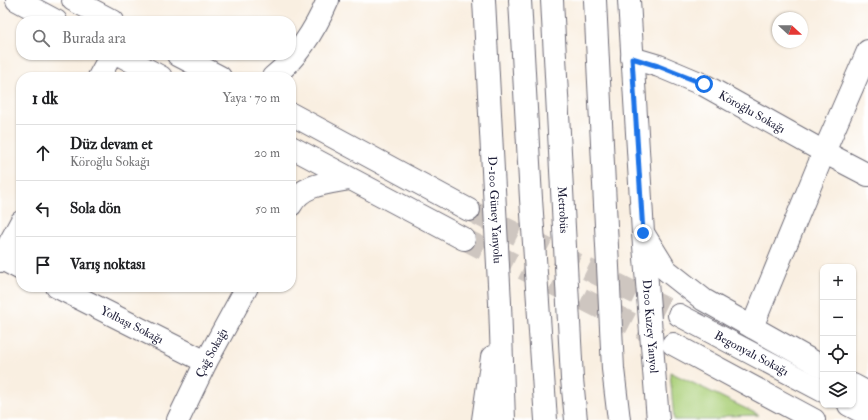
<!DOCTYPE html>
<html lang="tr">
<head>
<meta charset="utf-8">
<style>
	:root { --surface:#fff; --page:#f2f2f2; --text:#202124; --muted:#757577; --line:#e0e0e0 }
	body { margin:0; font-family:"IM FELL Double Pica",serif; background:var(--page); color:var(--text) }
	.controls { position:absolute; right:12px; bottom:12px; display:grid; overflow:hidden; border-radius:8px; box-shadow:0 1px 3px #0004 }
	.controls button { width:36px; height:36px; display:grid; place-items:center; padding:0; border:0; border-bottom:1px solid var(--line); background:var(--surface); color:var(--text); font:20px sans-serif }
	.compass { position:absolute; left:772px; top:12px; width:36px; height:36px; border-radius:50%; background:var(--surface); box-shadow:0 1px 3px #0004; rotate:111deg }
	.stop { position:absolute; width:12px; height:12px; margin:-9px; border:3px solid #1a73e8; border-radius:50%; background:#fff }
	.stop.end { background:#1a73e8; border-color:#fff; box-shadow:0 1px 4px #0008 }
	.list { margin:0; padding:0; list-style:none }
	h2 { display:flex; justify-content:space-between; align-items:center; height:52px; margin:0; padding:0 16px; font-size:17px }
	h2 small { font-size:13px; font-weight:400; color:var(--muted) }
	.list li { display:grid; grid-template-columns:26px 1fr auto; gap:12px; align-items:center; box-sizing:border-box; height:56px; padding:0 16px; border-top:1px solid var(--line) }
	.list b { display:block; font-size:15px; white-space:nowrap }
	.list p { margin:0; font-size:13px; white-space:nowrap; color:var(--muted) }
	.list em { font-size:13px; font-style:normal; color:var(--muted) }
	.icon { flex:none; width:22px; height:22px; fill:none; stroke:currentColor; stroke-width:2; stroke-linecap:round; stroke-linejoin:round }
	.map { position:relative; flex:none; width:868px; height:420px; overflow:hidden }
	.search { position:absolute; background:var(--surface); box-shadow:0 1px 3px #0004; left:16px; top:16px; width:280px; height:44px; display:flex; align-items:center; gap:10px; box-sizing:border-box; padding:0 14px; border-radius:16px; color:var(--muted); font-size:15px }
	.panel { position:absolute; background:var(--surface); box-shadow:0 1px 3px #0004; left:16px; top:72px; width:280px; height:220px; border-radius:16px }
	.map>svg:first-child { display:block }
	.green { fill:#acd07a; stroke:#67795a }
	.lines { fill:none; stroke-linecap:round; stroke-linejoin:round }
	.major-tunnel { stroke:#cec6c0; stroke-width:22; stroke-dasharray:22 11; stroke-linecap:butt }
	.minor-casing { stroke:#6d6a75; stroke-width:24 }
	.major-casing { stroke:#6d6a75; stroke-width:24 }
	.highway-casing { stroke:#6d6a75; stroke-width:24 }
	.minor { stroke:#fff; stroke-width:22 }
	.major { stroke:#fff; stroke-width:22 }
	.highway { stroke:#fff; stroke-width:22 }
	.route { stroke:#1a73e8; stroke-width:5 }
	.labels { text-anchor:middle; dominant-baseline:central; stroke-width:3; stroke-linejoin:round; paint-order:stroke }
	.street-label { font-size:12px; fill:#22223b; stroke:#fff }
</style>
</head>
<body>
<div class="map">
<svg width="868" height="420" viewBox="0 0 868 420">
	<rect width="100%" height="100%" fill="#fff"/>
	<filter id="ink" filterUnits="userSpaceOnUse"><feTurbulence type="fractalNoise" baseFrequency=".025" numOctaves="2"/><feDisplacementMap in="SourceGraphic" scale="8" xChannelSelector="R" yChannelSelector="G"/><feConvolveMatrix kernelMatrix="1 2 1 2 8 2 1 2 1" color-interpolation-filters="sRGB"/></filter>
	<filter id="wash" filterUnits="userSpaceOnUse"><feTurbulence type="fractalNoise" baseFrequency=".012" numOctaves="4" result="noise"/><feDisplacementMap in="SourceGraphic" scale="16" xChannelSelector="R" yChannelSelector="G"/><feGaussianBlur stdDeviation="0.9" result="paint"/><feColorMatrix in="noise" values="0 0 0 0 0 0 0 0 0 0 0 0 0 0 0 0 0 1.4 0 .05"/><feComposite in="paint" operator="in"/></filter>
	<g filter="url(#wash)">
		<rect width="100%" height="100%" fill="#f9efe1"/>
		<polygon class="green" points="670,372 759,415 726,416 716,420 674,420"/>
	</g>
	<g filter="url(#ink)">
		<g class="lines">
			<g class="major-tunnel">
				<polyline points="469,210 679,315"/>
				<polyline points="464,239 666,341"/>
			</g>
			<defs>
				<g id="minor">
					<path id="s1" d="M552,0L572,379L576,420"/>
					<path id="s2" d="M632,58L659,66L704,85L824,152L868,175"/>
					<polyline points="99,77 111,55"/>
					<path d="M273,77C298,57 315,30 328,0"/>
					<path d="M291,205C302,184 328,183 349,179"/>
					<polyline points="0,258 21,269"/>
					<polyline points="0,261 21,222"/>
					<path id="s3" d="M57,287L206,362"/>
					<polyline points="752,327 824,152 868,51"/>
					<path id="s4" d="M178,420L206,362L247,287"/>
				</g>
				<g id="major">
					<polyline points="17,0 56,21"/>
					<polyline points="73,0 113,21"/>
					<path id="s5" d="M484,0L500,303L504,420"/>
					<path id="s6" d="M629,0L643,233L658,420"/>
					<polyline points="120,55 161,77"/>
					<polyline points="178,55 220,77"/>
					<polyline points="291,114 469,210"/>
					<polyline points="291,147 464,239"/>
					<polyline points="645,236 666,270 704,300 823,367"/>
					<path id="s7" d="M679,315L823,391"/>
					<polyline points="673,344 814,420"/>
					<polyline points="853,385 868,393"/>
					<polyline points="849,405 868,415"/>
					<polyline points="483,420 492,357"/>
				</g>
				<g id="highway">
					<polyline points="520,0 531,199 546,420"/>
					<polyline points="595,0 613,369 619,420"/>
				</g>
			</defs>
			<use href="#minor" class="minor-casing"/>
			<use href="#major" class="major-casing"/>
			<use href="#highway" class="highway-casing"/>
			<use href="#minor" class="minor"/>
			<use href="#major" class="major"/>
			<use href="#highway" class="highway"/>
		</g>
	</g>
	<g class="lines" filter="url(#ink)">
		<polyline class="route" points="643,233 632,58 658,66 704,84"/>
	</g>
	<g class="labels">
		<g class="street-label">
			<text stroke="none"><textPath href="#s2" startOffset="132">Köroğlu Sokağı</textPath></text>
			<text stroke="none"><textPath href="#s5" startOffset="210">D-100 Güney Yanyolu</textPath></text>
			<text stroke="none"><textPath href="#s1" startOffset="210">Metrobüs</textPath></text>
			<text stroke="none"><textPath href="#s3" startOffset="84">Yolbaşı Sokağı</textPath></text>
			<text stroke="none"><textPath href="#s6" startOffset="327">D100 Kuzey Yanyol</textPath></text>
			<text stroke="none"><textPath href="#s4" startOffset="75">Çağ Sokağı</textPath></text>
			<text stroke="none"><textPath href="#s7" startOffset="82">Begonyalı Sokağı</textPath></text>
		</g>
	</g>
</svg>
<div class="controls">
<button>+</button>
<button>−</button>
<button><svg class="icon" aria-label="locate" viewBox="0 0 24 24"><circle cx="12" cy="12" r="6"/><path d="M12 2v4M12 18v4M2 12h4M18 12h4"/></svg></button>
<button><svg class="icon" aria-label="layers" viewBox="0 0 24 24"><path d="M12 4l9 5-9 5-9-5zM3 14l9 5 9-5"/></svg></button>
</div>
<svg class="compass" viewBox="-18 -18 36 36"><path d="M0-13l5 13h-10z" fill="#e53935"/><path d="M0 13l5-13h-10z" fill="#757577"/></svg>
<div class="stop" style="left:704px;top:84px"></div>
<div class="stop end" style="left:643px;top:233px"></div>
<div class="search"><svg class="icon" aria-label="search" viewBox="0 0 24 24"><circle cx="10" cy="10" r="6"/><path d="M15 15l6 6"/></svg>Burada ara</div>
<section class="panel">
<h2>1 dk<small>Yaya · 70 m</small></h2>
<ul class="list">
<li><svg class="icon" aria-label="ahead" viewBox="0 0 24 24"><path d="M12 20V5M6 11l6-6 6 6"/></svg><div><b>Düz devam et</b><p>Köroğlu Sokağı</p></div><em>20 m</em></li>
<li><svg class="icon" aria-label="left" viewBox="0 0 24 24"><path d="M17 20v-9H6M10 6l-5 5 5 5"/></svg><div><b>Sola dön</b></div><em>50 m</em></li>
<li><svg class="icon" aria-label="arrive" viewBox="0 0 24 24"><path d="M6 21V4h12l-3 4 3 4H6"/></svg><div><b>Varış noktası</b></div></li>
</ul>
</section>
</div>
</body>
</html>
